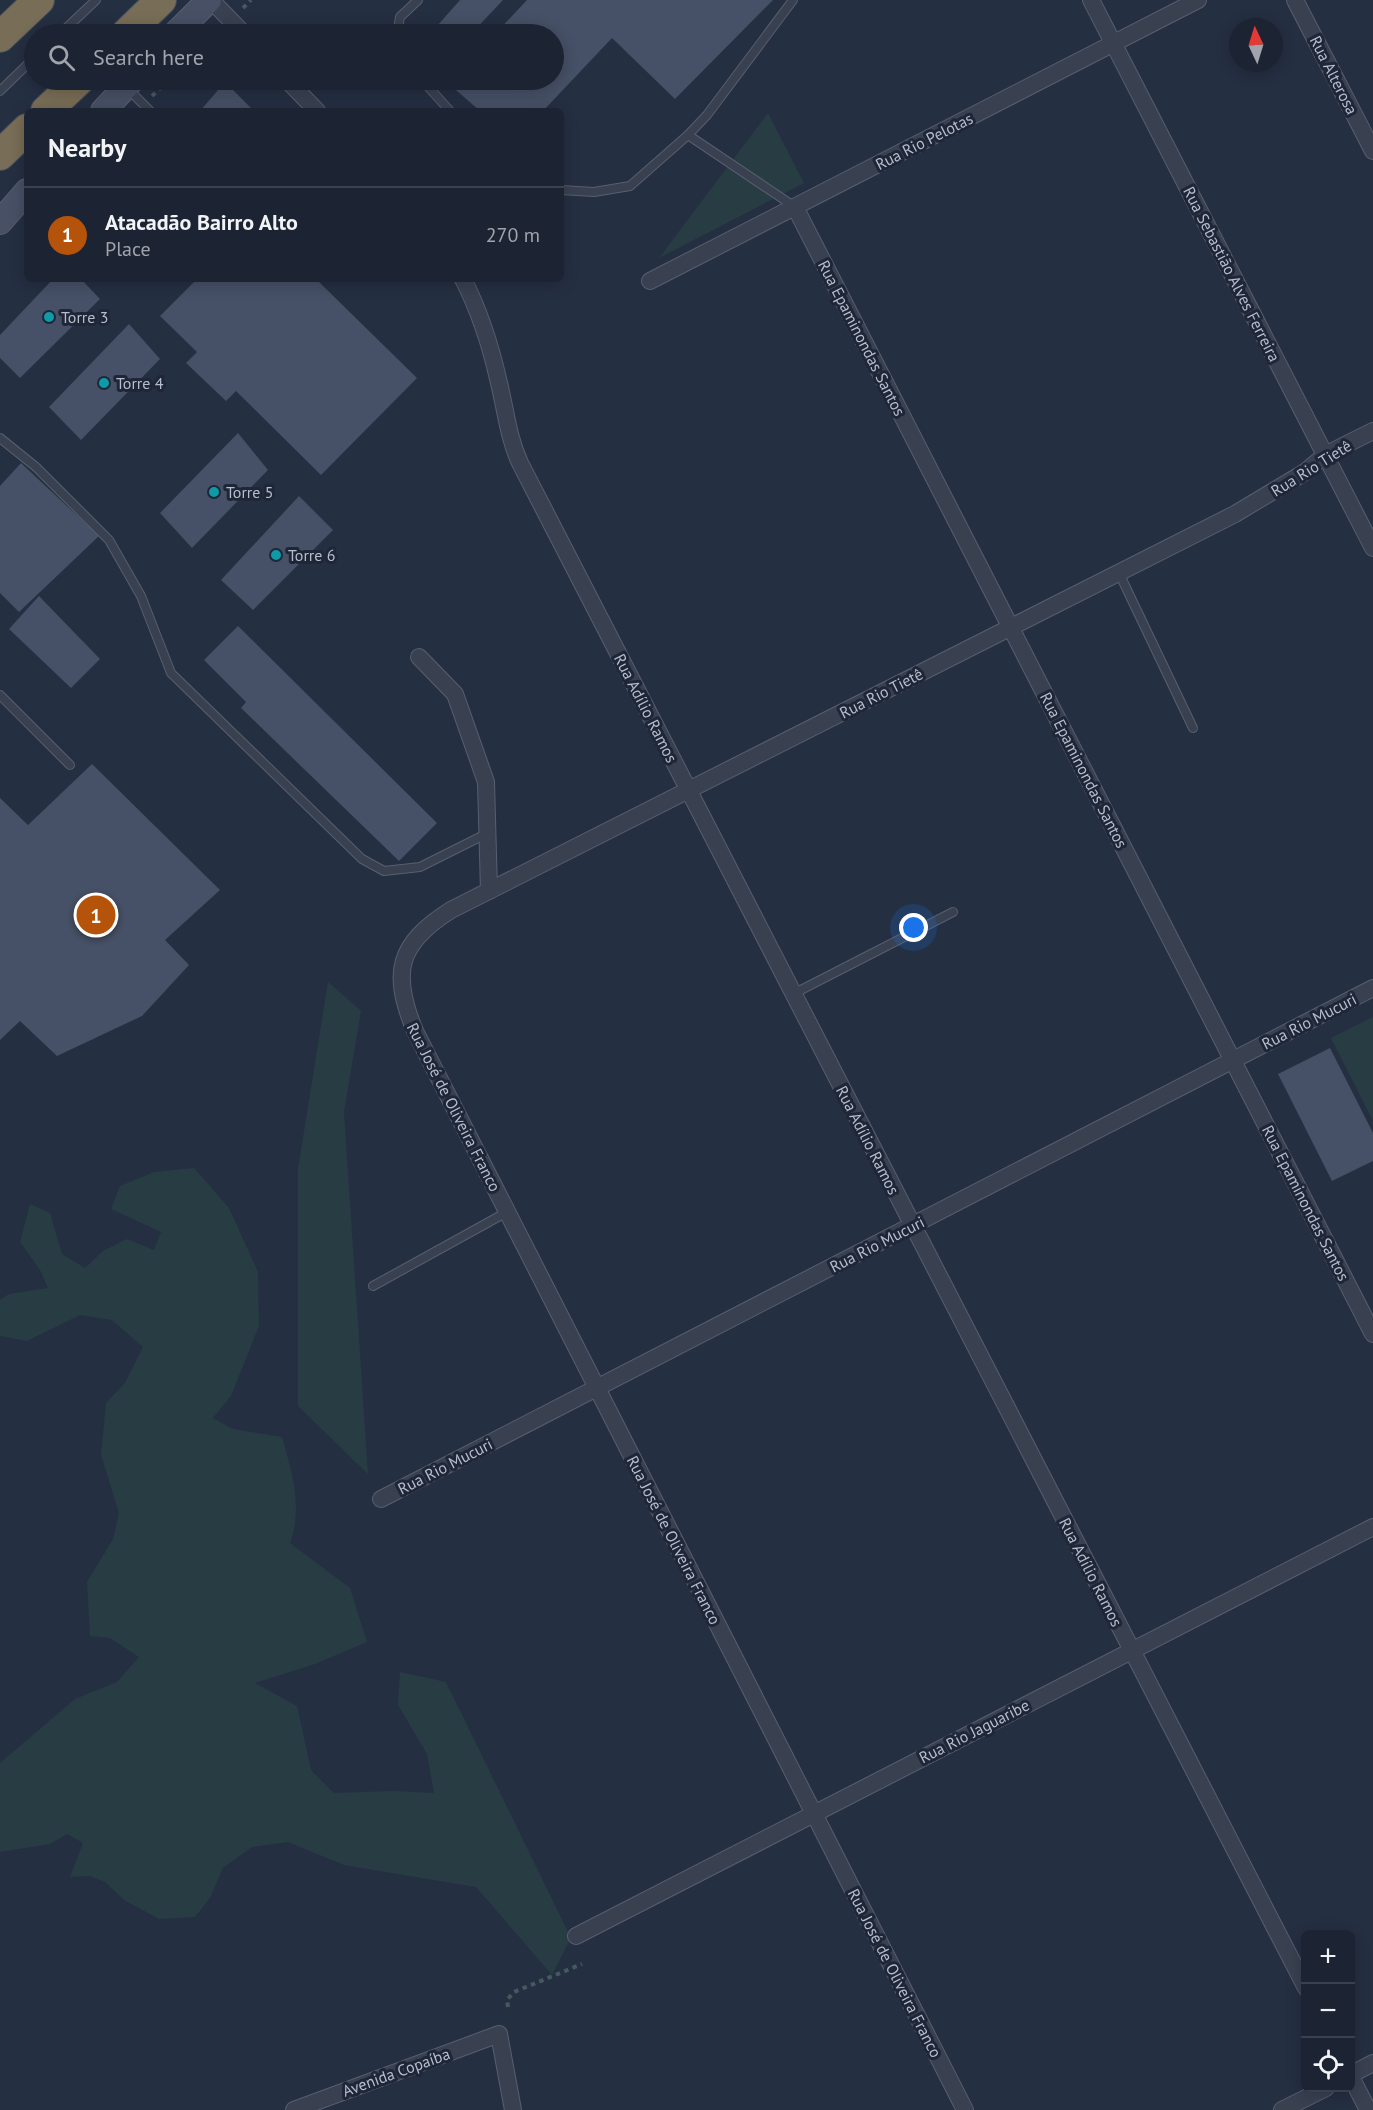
<!DOCTYPE html>
<html lang="en">
<head>
<meta charset="utf-8">
<style>
	:root { --surface:#1c2332; --page:#252b3a; --text:#f1f3f6; --muted:#a0a4ac; --line:#3a404d; --accent:#b45309 }
	body { margin:0; font-family:"PT Sans",sans-serif; background:var(--page); color:var(--text) }
	.controls { position:absolute; right:18px; bottom:18px; display:grid; overflow:hidden; border-radius:9px; box-shadow:0 3px 15px #0003 }
	.controls button { width:54px; height:54px; display:grid; place-items:center; padding:0; border:0; border-bottom:2px solid var(--line); background:var(--surface); color:var(--text); font:30px sans-serif }
	.compass { position:absolute; left:1229px; top:18px; width:54px; height:54px; border-radius:50%; background:var(--surface); box-shadow:0 3px 15px #0003; rotate:356deg }
	.you { position:absolute; left:914px; top:928px; width:21px; height:21px; margin:-15px; border:4px solid #fff; border-radius:50%; background:#1a73e8; box-shadow:0 0 0 9px #1a73e833 }
	.badge { display:grid; place-items:center; width:39px; height:39px; border-radius:50%; background:var(--accent); color:#fff; font-size:20px; font-weight:700 }
	.pin { position:absolute; translate:-50% -50%; border:3px solid #fff; box-shadow:0 2px 6px #0006 }
	.list { margin:0; padding:0; list-style:none }
	h2 { display:flex; justify-content:space-between; align-items:center; height:78px; margin:0; padding:0 24px; font-size:26px }
	h2 small { font-size:20px; font-weight:400; color:var(--muted) }
	.list li { display:grid; grid-template-columns:39px 1fr auto; gap:18px; align-items:center; box-sizing:border-box; height:96px; padding:0 24px; border-top:2px solid var(--line) }
	.list b { display:block; font-size:22px; white-space:nowrap }
	.list p { margin:0; font-size:20px; white-space:nowrap; color:var(--muted) }
	.list em { font-size:20px; font-style:normal; color:var(--muted) }
	.icon { flex:none; width:33px; height:33px; fill:none; stroke:currentColor; stroke-width:2; stroke-linecap:round; stroke-linejoin:round }
	.map { position:relative; flex:none; width:1373px; height:2110px; overflow:hidden }
	.search { position:absolute; background:var(--surface); box-shadow:0 3px 15px #0003; left:24px; top:24px; width:540px; height:66px; display:flex; align-items:center; gap:15px; box-sizing:border-box; padding:0 21px; border-radius:33px; color:var(--muted); font-size:22px }
	.panel { position:absolute; background:var(--surface); box-shadow:0 3px 15px #0003; left:24px; top:108px; width:540px; height:174px; border-radius:9px }
	.map>svg:first-child { display:block }
	.green { fill:#273d43 }
	.building { fill:#465066 }
	.lines { fill:none; stroke-linecap:round; stroke-linejoin:round }
	.lane-casing { stroke:#575f6f; stroke-width:10 }
	.street-casing { stroke:#575f6f; stroke-width:18 }
	.secondary-casing { stroke:#575f6f; stroke-width:26 }
	.highway-casing { stroke:#444c5c; stroke-width:32 }
	.path { stroke:#455a5f; stroke-width:4; stroke-dasharray:4.5 4.5; stroke-linecap:butt }
	.lane { stroke:#394151; stroke-width:8 }
	.street { stroke:#394151; stroke-width:16 }
	.secondary { stroke:#475065; stroke-width:24 }
	.highway { stroke:#786d56; stroke-width:30 }
	.culture-dot { fill:#0f9aa8; stroke:#1e2637; stroke-width:2 }
	.labels { text-anchor:middle; dominant-baseline:central; stroke-width:6; stroke-linejoin:round; paint-order:stroke }
	.street-label { font-size:16px; fill:#b6bdcc; stroke:#1e2637 }
	.poi-label { font-size:16px; fill:#b6bdcc; stroke:#1e2637; text-anchor:start }
</style>
</head>
<body>
<div class="map">
<svg width="1373" height="2110" viewBox="0 0 1373 2110">
	<rect width="100%" height="100%" fill="#252f42"/>
	<g class="green">
		<polygon points="768,113 804,183 659,258"/>
		<polygon points="328,982 361,1011 344,1112 368,1474 298,1406 298,1169"/>
		<polygon points="1373,1017 1373,1121 1331,1038"/>
		<path d="M194,1168L229,1208L258,1272L259,1326L231,1396L213,1418L233,1429L282,1437C292,1472 303,1507 290,1543L350,1588L367,1642L315,1664L255,1683L297,1706L311,1770L334,1793L394,1791L434,1793L427,1754L398,1705L400,1672L446,1682L571,1938L552,1975L476,1887L344,1865L288,1842L252,1847L223,1868L210,1898L195,1917L159,1919L124,1900L105,1882L90,1876L70,1877L83,1843L67,1834L50,1844L0,1852V1763L75,1699L117,1682L139,1657L110,1638L90,1636L87,1582L113,1539L119,1513L101,1455L106,1403L125,1383L143,1347L112,1320L80,1315L27,1341L0,1336V1300L9,1294L48,1288L40,1270L20,1242L30,1204L50,1213L62,1254L85,1268L103,1251L127,1239L154,1250L161,1232L111,1209L120,1186L154,1172Z"/>
	</g>
	<g class="building">
		<polygon points="460,0 503,0 471,34 430,34"/>
		<polygon points="527,0 773,0 675,99 612,38 543,111 480,111 449,84 453,80 554,80 554,34 495,34"/>
		<polygon points="225,82 254,111 200,111"/>
		<polygon points="53,279 81,279 100,299 20,378 0,358 0,335"/>
		<polygon points="197,279 316,279 417,378 321,475 236,391 226,401 186,363 197,352 160,316"/>
		<polygon points="129,324 160,359 81,440 49,407"/>
		<polygon points="238,433 268,470 192,548 160,513"/>
		<polygon points="21,463 99,536 19,612 0,593 0,486"/>
		<polygon points="299,496 333,530 253,610 221,580"/>
		<polygon points="39,596 100,659 71,688 9,629"/>
		<polygon points="238,626 437,823 399,861 241,708 246,702 204,660"/>
		<polygon points="92,764 220,890 165,940 189,965 142,1016 57,1056 20,1021 0,1040 0,798 28,825"/>
		<polygon points="1330,1048 1373,1133 1373,1161 1332,1181 1278,1074"/>
	</g>
	<g class="lines">
		<defs>
			<g id="lane">
				<polyline points="60,34 96,0"/>
				<polyline points="397,34 400,17 418,0"/>
				<polyline points="422,80 450,111"/>
				<polyline points="128,89 150,111"/>
				<polyline points="0,91 34,58"/>
				<polyline points="688,135 795,207"/>
				<polyline points="561,190 594,192 630,186 688,135 707,115 793,0"/>
				<polyline points="0,438 36,467 109,540 141,596 171,673 362,859 384,871 420,867 488,833"/>
				<polyline points="1119,573 1193,728"/>
				<polyline points="0,695 70,765"/>
				<polyline points="793,994 953,912"/>
				<polyline points="373,1286 507,1212"/>
			</g>
			<g id="street">
				<polyline points="211,0 244,34"/>
				<polyline points="1091,0 1373,548"/>
				<polyline points="1295,0 1373,151"/>
				<polyline points="287,80 317,111"/>
				<polyline points="795,207 1373,1334"/>
				<path d="M463,279C480,312 491,347 499,383C506,411 508,437 520,463L1306,1988"/>
				<polyline points="650,281 1198,0"/>
				<polyline points="419,657 455,694 486,782 489,891"/>
				<polyline points="381,1499 1373,988"/>
				<polyline points="576,1936 1373,1527"/>
				<polyline points="1350,2075 1368,2110"/>
				<polyline points="1350,2075 1373,2063"/>
				<polyline points="294,2110 499,2034 513,2110"/>
				<path d="M965,2110L415,1031C391,973 397,944 451,910L1235,514L1305,472L1325,455L1373,431"/>
				<polyline points="1282,2110 1326,2088"/>
			</g>
			<g id="secondary">
				<polyline points="175,34 209,0"/>
				<polyline points="103,111 132,80"/>
				<polyline points="0,222 27,191"/>
			</g>
			<g id="highway">
				<polyline points="126,34 161,0"/>
				<polyline points="0,37 39,0"/>
				<polyline points="46,111 79,80"/>
				<polyline points="0,155 27,129"/>
			</g>
		</defs>
		<use href="#lane" class="lane-casing"/>
		<use href="#street" class="street-casing"/>
		<use href="#secondary" class="secondary-casing"/>
		<use href="#highway" class="highway-casing"/>
		<g class="path">
			<polyline points="243,8 251,0"/>
			<polyline points="152,96 169,80"/>
			<polyline points="508,2007 507,2000 514,1992 582,1964"/>
		</g>
		<use href="#lane" class="lane"/>
		<use href="#street" class="street"/>
		<use href="#secondary" class="secondary"/>
		<use href="#highway" class="highway"/>
	</g>
	<g class="culture-dot">
		<circle cx="49" cy="317" r="6"/>
		<circle cx="104" cy="383" r="6"/>
		<circle cx="214" cy="492" r="6"/>
		<circle cx="276" cy="555" r="6"/>
	</g>
	<g class="labels">
		<g class="street-label">
			<text transform="translate(1334 75) rotate(63)">Rua Alterosa</text>
			<text transform="translate(924 141) rotate(-27)">Rua Rio Pelotas</text>
			<text transform="translate(1232 274) rotate(63)">Rua Sebastião Alves Ferreira</text>
			<text transform="translate(862 338) rotate(63)">Rua Epaminondas Santos</text>
			<text transform="translate(1311 468) rotate(-32)">Rua Rio Tietê</text>
			<text transform="translate(881 693) rotate(-27)">Rua Rio Tietê</text>
			<text transform="translate(646 708) rotate(63)">Rua Adílio Ramos</text>
			<text transform="translate(1084 770) rotate(63)">Rua Epaminondas Santos</text>
			<text transform="translate(1309 1021) rotate(-27)">Rua Rio Mucuri</text>
			<text transform="translate(454 1107) rotate(63)">Rua José de Oliveira Franco</text>
			<text transform="translate(868 1140) rotate(63)">Rua Adílio Ramos</text>
			<text transform="translate(1306 1203) rotate(63)">Rua Epaminondas Santos</text>
			<text transform="translate(877 1244) rotate(-27)">Rua Rio Mucuri</text>
			<text transform="translate(445 1466) rotate(-27)">Rua Rio Mucuri</text>
			<text transform="translate(674 1540) rotate(63)">Rua José de Oliveira Franco</text>
			<text transform="translate(1091 1572) rotate(63)">Rua Adílio Ramos</text>
			<text transform="translate(974 1731) rotate(-27)">Rua Rio Jaguaribe</text>
			<text transform="translate(895 1973) rotate(63)">Rua José de Oliveira Franco</text>
			<text transform="translate(396 2072) rotate(-20)">Avenida Copaíba</text>
		</g>
		<g class="poi-label">
			<text x="61" y="317">Torre 3</text>
			<text x="116" y="383">Torre 4</text>
			<text x="226" y="492">Torre 5</text>
			<text x="288" y="555">Torre 6</text>
		</g>
	</g>
</svg>
<div class="controls">
<button>+</button>
<button>−</button>
<button><svg class="icon" aria-label="locate" viewBox="0 0 24 24"><circle cx="12" cy="12" r="6"/><path d="M12 2v4M12 18v4M2 12h4M18 12h4"/></svg></button>
</div>
<svg class="compass" viewBox="-18 -18 36 36"><path d="M0-13l5 13h-10z" fill="#e53935"/><path d="M0 13l5-13h-10z" fill="#a0a4ac"/></svg>
<div class="you"></div>
<div class="pin badge" style="left:96px;top:915px">1</div>
<div class="search"><svg class="icon" aria-label="search" viewBox="0 0 24 24"><circle cx="10" cy="10" r="6"/><path d="M15 15l6 6"/></svg>Search here</div>
<section class="panel">
<h2>Nearby<small></small></h2>
<ul class="list">
<li><span class="badge">1</span><div><b>Atacadão Bairro Alto</b><p>Place</p></div><em>270 m</em></li>
</ul>
</section>
</div>
</body>
</html>
